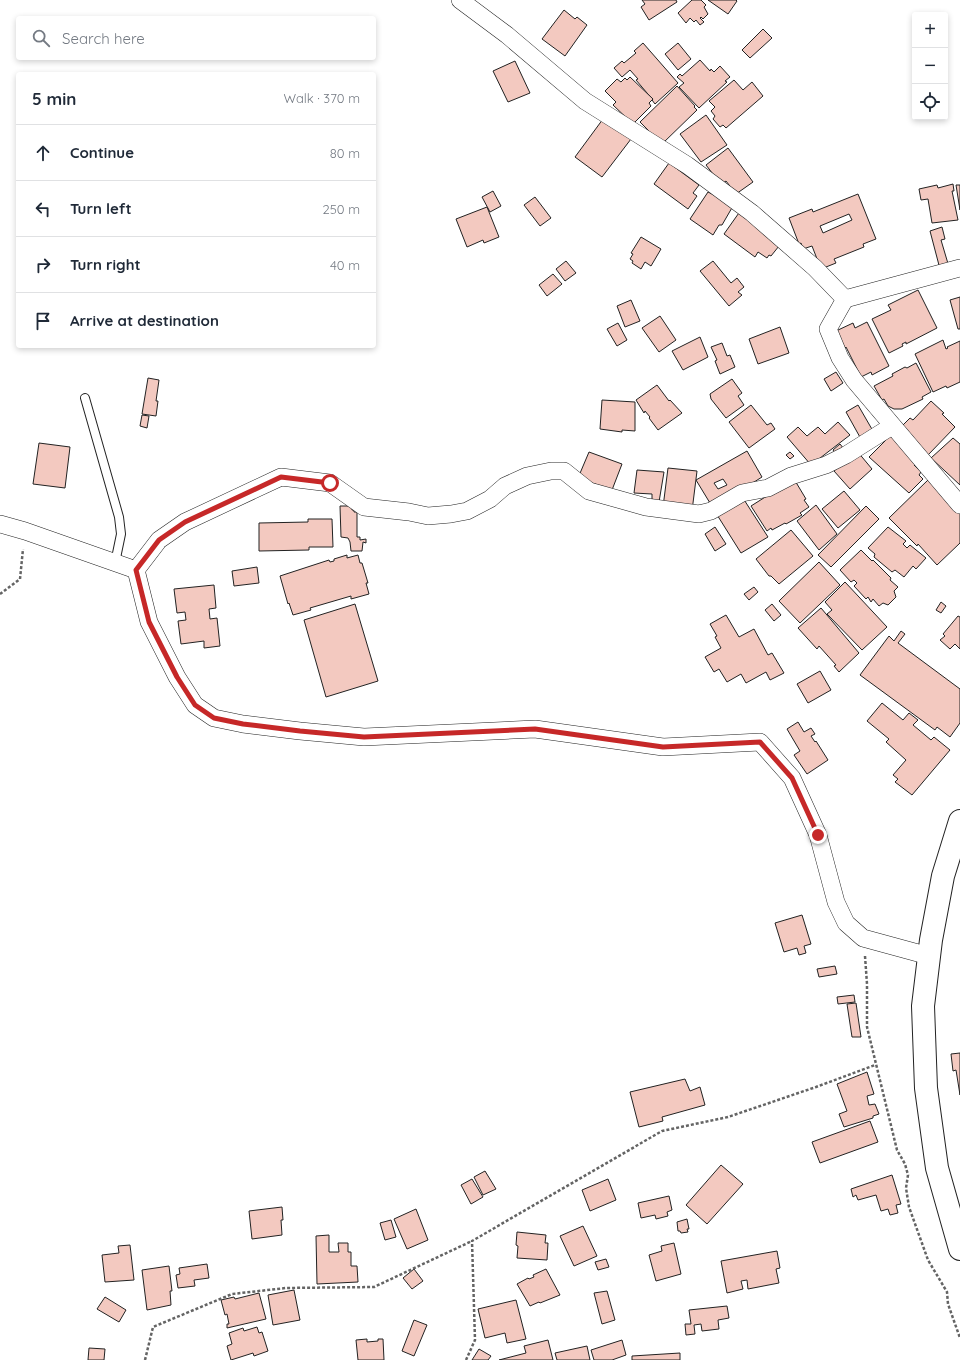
<!DOCTYPE html>
<html lang="en">
<head>
<meta charset="utf-8">
<style>
	:root { --surface:#fff; --page:#f2f2f3; --text:#1f2937; --muted:#747a83; --line:#e0e1e3 }
	body { margin:0; font-family:Quicksand,sans-serif; background:var(--page); color:var(--text) }
	.controls { position:absolute; right:12px; top:12px; display:grid; overflow:hidden; border-radius:4px; box-shadow:0 2px 6px #0003 }
	.controls button { width:36px; height:36px; display:grid; place-items:center; padding:0; border:0; border-bottom:1px solid var(--line); background:var(--surface); color:var(--text); font:20px sans-serif }
	.stop { position:absolute; width:12px; height:12px; margin:-9px; border:3px solid #c62828; border-radius:50%; background:#fff }
	.stop.end { background:#c62828; border-color:#fff; box-shadow:0 1px 4px #0008 }
	.list { margin:0; padding:0; list-style:none }
	h2 { display:flex; justify-content:space-between; align-items:center; height:52px; margin:0; padding:0 16px; font-size:17px }
	h2 small { font-size:13px; font-weight:400; color:var(--muted) }
	.list li { display:grid; grid-template-columns:26px 1fr auto; gap:12px; align-items:center; box-sizing:border-box; height:56px; padding:0 16px; border-top:1px solid var(--line) }
	.list b { display:block; font-size:15px; white-space:nowrap }
	.list em { font-size:13px; font-style:normal; color:var(--muted) }
	.icon { flex:none; width:22px; height:22px; fill:none; stroke:currentColor; stroke-width:2; stroke-linecap:round; stroke-linejoin:round }
	.map { position:relative; flex:none; width:960px; height:1360px; overflow:hidden }
	.search { position:absolute; background:var(--surface); box-shadow:0 2px 6px #0003; left:16px; top:16px; width:360px; height:44px; display:flex; align-items:center; gap:10px; box-sizing:border-box; padding:0 14px; border-radius:4px; color:var(--muted); font-size:15px }
	.panel { position:absolute; background:var(--surface); box-shadow:0 2px 6px #0003; left:16px; top:72px; width:360px; height:276px; border-radius:4px }
	.map>svg:first-child { display:block }
	.building { fill:#f3c9c0; stroke:#222; fill-rule:evenodd }
	.lines { fill:none; stroke-linecap:round; stroke-linejoin:round }
	.service-casing { stroke:#222; stroke-width:10 }
	.minor-casing { stroke:#222; stroke-width:18 }
	.secondary-casing { stroke:#222; stroke-width:24 }
	.path { stroke:#646464; stroke-width:2.5; stroke-dasharray:3 2; stroke-linecap:butt }
	.service { stroke:#fff; stroke-width:8 }
	.minor { stroke:#fff; stroke-width:17 }
	.secondary { stroke:#fff; stroke-width:22 }
	.route { stroke:#c62828; stroke-width:5 }
</style>
</head>
<body>
<div class="map">
<svg width="960" height="1360" viewBox="0 0 960 1360">
	<rect width="100%" height="100%" fill="#fff"/>
	<g class="building">
		<polygon points="642,0 676,0 677,2 649,20 641,7 645,4"/>
		<polygon points="692,0 701,0 706,5 704,7 708,14 703,19 701,17 700,18 704,22 700,25 696,20 694,22 690,18 686,23 678,13"/>
		<polygon points="708,0 736,0 737,1 728,14"/>
		<polygon points="564,10 575,19 577,17 587,25 565,56 542,39"/>
		<polygon points="763,29 772,38 750,58 742,50"/>
		<polygon points="643,43 678,83 655,104 652,100 653,100 636,80 638,79 630,70 622,77 614,68 622,61 624,63 636,53 634,51"/>
		<polygon points="678,43 691,59 678,70 665,54"/>
		<polygon points="700,60 710,71 711,69 714,72 720,66 730,77 725,81 727,82 699,108 679,87 684,83 677,77 680,74 682,76"/>
		<polygon points="515,61 530,93 508,102 493,71"/>
		<polygon points="630,77 653,99 649,103 651,106 633,124 613,105 616,102 605,91 617,79 621,82 625,78 627,80"/>
		<polygon points="734,80 743,90 752,82 763,96 726,128 723,125 720,127 713,119 715,116 711,111 715,107 709,101"/>
		<polygon points="677,86 695,106 694,107 697,110 662,144 640,122"/>
		<polygon points="706,115 727,145 701,162 680,134"/>
		<polygon points="603,119 631,139 602,177 575,157"/>
		<polygon points="728,148 753,182 736,194 726,181 722,184 716,178 706,165"/>
		<polygon points="669,163 699,185 693,193 697,196 688,209 654,184"/>
		<polygon points="953,184 954,191 952,191 958,220 932,223 928,199 921,200 919,189 937,185 938,188"/>
		<polygon points="956,185 960,185 960,210"/>
		<polygon points="493,191 501,206 490,212 482,197"/>
		<polygon points="708,192 714,195 715,194 733,206 722,225 719,225 713,235 690,219"/>
		<path d="M858,194L876,239L863,244L864,247L834,259L836,263L821,269L812,246L803,249L801,243L799,244L789,218L812,209L813,212ZM849,214L852,220L823,233L820,226Z"/>
		<polygon points="535,197 551,218 540,226 524,205"/>
		<polygon points="487,207 499,237 484,243 483,240 467,247 456,219"/>
		<polygon points="741,210 779,246 771,256 769,255 767,258 758,252 755,257 724,234"/>
		<polygon points="942,227 945,239 941,240 949,267 940,269 930,231"/>
		<polygon points="641,237 661,249 651,266 645,262 641,269 632,263 633,261 630,259 633,254 631,253"/>
		<polygon points="566,261 576,273 565,281 556,269"/>
		<polygon points="713,261 731,283 737,278 744,287 738,292 742,295 729,306 700,271"/>
		<polygon points="553,274 562,284 547,296 539,285"/>
		<polygon points="918,290 937,328 906,344 906,342 902,344 903,346 889,353 872,319 891,310 888,305"/>
		<polygon points="960,297 960,329 958,329 950,300"/>
		<polygon points="631,300 640,321 625,327 617,306"/>
		<polygon points="660,316 676,340 659,352 642,328"/>
		<polygon points="867,322 889,366 872,375 871,372 861,377 846,347 845,348 836,331 853,323 855,328"/>
		<polygon points="618,323 627,340 617,346 607,329"/>
		<polygon points="780,327 789,353 758,364 749,339"/>
		<polygon points="700,337 708,357 683,370 672,351"/>
		<polygon points="943,340 946,349 948,348 947,347 960,341 960,382 947,388 946,386 933,392 915,354"/>
		<polygon points="722,343 727,356 730,355 735,367 720,374 715,361 717,360 711,347"/>
		<polygon points="916,363 931,392 922,397 923,399 902,409 894,409 888,406 884,399 882,400 874,386 893,376 892,374 905,367 907,368"/>
		<polygon points="836,372 843,383 831,391 824,379"/>
		<polygon points="148,378 159,380 156,401 158,401 156,416 142,414"/>
		<polygon points="732,379 742,393 738,396 744,405 726,418 711,399 710,394"/>
		<polygon points="657,385 669,401 670,400 682,413 658,430 649,418 650,417 645,411 644,413 636,400"/>
		<polygon points="602,400 635,402 635,431 622,430 622,432 600,429"/>
		<polygon points="931,401 944,413 942,414 955,427 928,455 900,428 910,418 913,420"/>
		<polygon points="751,405 767,425 771,423 775,429 749,448 729,422"/>
		<polygon points="858,405 873,431 861,439 846,412"/>
		<polygon points="142,415 149,416 147,428 140,426"/>
		<polygon points="838,422 850,435 811,465 787,437 798,427 807,436 818,427 825,434"/>
		<polygon points="890,436 910,456 915,464 914,465 921,472 919,475 923,479 909,493 869,457"/>
		<polygon points="953,438 960,444 960,485 931,458"/>
		<polygon points="39,443 70,447 65,488 33,484"/>
		<polygon points="840,444 844,449 836,454 833,450"/>
		<path d="M747,451L762,477L713,508L696,480ZM723,479L727,485L718,489L714,483Z"/>
		<polygon points="857,451 872,469 850,489 834,471"/>
		<polygon points="589,452 622,464 612,490 578,478"/>
		<polygon points="790,452 794,456 790,459 786,455"/>
		<polygon points="668,468 697,471 692,511 663,507"/>
		<polygon points="637,470 664,472 659,502 652,501 652,494 634,493"/>
		<polygon points="794,479 806,499 804,500 809,507 800,513 802,515 786,524 785,523 772,530 771,528 767,531 751,506"/>
		<polygon points="929,479 935,488 960,513 960,543 937,565 918,544 917,546 889,518"/>
		<polygon points="844,491 860,510 838,528 822,509"/>
		<polygon points="741,495 768,537 741,553 714,510"/>
		<polygon points="816,505 837,534 819,550 797,521"/>
		<polygon points="340,506 349,506 352,508 352,510 354,510 354,512 357,512 357,537 360,537 360,540 366,539 366,543 363,542 362,551 351,551 350,542 348,538 341,537"/>
		<polygon points="866,506 879,519 831,567 818,555"/>
		<polygon points="308,519 332,519 333,547 309,547 309,550 259,551 259,523 308,522"/>
		<polygon points="715,527 726,544 715,551 705,534"/>
		<polygon points="888,527 906,541 903,544 907,548 910,545 926,558 916,569 913,566 904,577 895,570 892,572 874,557 875,554 868,548"/>
		<polygon points="791,530 813,556 779,584 771,576 769,576 756,559"/>
		<polygon points="861,550 872,561 873,560 891,578 890,580 898,587 894,591 896,597 888,605 883,603 879,606 873,599 871,602 868,597 866,599 854,586 857,583 854,580 851,582 840,570"/>
		<polygon points="347,555 347,558 358,555 360,563 362,563 368,583 366,583 369,594 351,599 351,596 310,608 311,610 293,615 289,603 288,604 280,576 329,560 330,562 334,561 334,559"/>
		<polygon points="819,562 840,585 800,623 779,601"/>
		<polygon points="257,567 259,583 234,586 232,571"/>
		<polygon points="845,582 887,627 862,650 827,614 832,610 825,602"/>
		<polygon points="214,585 216,608 209,609 210,619 217,618 220,646 204,648 204,641 181,644 178,621 186,620 185,612 177,613 174,589"/>
		<polygon points="754,587 758,592 749,600 744,594"/>
		<polygon points="941,602 946,606 941,613 936,610"/>
		<polygon points="355,604 378,681 326,697 304,620"/>
		<polygon points="772,604 781,615 774,621 765,610"/>
		<polygon points="821,608 859,653 839,672 834,666 836,665 819,646 817,649 798,628"/>
		<polygon points="726,615 739,637 754,629 768,655 772,653 784,673 770,680 766,672 746,683 741,674 727,682 719,669 714,672 705,657 721,648 715,637 717,636 710,624"/>
		<polygon points="958,616 960,617 960,649 955,644 950,649 940,640 945,636 943,634"/>
		<polygon points="901,631 905,634 898,643 960,689 960,723 950,737 937,727 935,730 860,675 889,636 894,641"/>
		<polygon points="820,671 831,690 808,703 797,684"/>
		<polygon points="882,703 903,720 909,713 918,720 913,725 931,740 934,737 950,750 912,795 895,782 898,779 893,775 906,760 886,742 889,739 867,721"/>
		<polygon points="798,722 804,732 811,728 815,734 811,736 815,742 816,741 828,760 807,774 794,755 800,751 787,729"/>
		<polygon points="802,915 811,944 804,946 806,953 799,955 797,948 784,952 775,923"/>
		<polygon points="835,966 837,974 819,977 817,969"/>
		<polygon points="854,995 855,1002 838,1004 837,997"/>
		<polygon points="856,1003 861,1037 852,1037 847,1004"/>
		<polygon points="960,1053 960,1095 956,1070 953,1071 951,1054"/>
		<polygon points="867,1072 874,1094 867,1096 869,1105 875,1104 879,1114 873,1116 873,1118 844,1127 839,1114 847,1111 837,1084"/>
		<polygon points="685,1079 690,1091 700,1087 705,1105 662,1117 663,1121 639,1127 630,1092"/>
		<polygon points="870,1121 878,1142 820,1163 812,1142"/>
		<polygon points="721,1165 743,1184 707,1224 686,1205"/>
		<polygon points="485,1171 496,1189 483,1195 474,1177"/>
		<polygon points="892,1175 901,1204 896,1205 898,1213 890,1215 888,1209 881,1211 876,1195 858,1200 856,1195 853,1197 851,1189"/>
		<polygon points="472,1179 483,1197 471,1204 461,1185"/>
		<polygon points="608,1179 616,1200 590,1211 582,1190"/>
		<polygon points="669,1196 672,1210 667,1212 668,1216 656,1219 655,1215 641,1218 638,1203"/>
		<polygon points="282,1207 283,1220 281,1220 282,1235 252,1239 249,1211"/>
		<polygon points="416,1209 428,1240 407,1249 394,1219"/>
		<polygon points="687,1219 689,1229 687,1229 688,1232 681,1233 680,1231 678,1231 677,1222"/>
		<polygon points="391,1220 396,1237 385,1240 380,1223"/>
		<polygon points="583,1226 597,1256 574,1266 560,1236"/>
		<polygon points="517,1232 546,1235 545,1243 548,1243 547,1260 517,1258 518,1246 516,1245"/>
		<polygon points="329,1235 329,1252 339,1252 338,1243 348,1243 348,1252 351,1252 351,1266 357,1266 358,1282 317,1284 316,1236"/>
		<polygon points="674,1243 681,1274 656,1281 649,1255 662,1251 661,1246"/>
		<polygon points="130,1245 134,1280 105,1282 102,1255 119,1253 118,1246"/>
		<polygon points="777,1251 780,1268 776,1269 779,1283 748,1289 747,1280 741,1281 743,1289 727,1293 721,1261"/>
		<polygon points="606,1259 609,1267 598,1270 595,1262"/>
		<polygon points="207,1264 209,1278 194,1280 195,1286 178,1288 176,1275 180,1274 179,1268"/>
		<polygon points="169,1266 172,1291 170,1291 171,1305 147,1310 142,1270"/>
		<polygon points="414,1269 423,1281 412,1289 403,1278"/>
		<polygon points="546,1269 560,1295 540,1303 539,1302 530,1306 517,1284 528,1278 529,1279 534,1277 533,1275"/>
		<polygon points="294,1290 300,1320 273,1325 268,1295"/>
		<polygon points="607,1291 615,1320 602,1324 594,1293"/>
		<polygon points="259,1293 266,1319 227,1328 227,1324 229,1324 227,1314 225,1315 221,1300 234,1297 235,1299"/>
		<polygon points="105,1297 126,1310 119,1322 97,1309"/>
		<polygon points="516,1300 526,1339 507,1343 505,1333 485,1338 478,1309"/>
		<polygon points="727,1306 729,1318 718,1320 719,1329 702,1331 701,1324 694,1325 695,1334 686,1335 685,1324 691,1324 689,1310"/>
		<polygon points="414,1320 427,1325 414,1356 402,1351"/>
		<polygon points="257,1327 259,1333 262,1332 268,1351 254,1356 253,1353 231,1360 227,1346 232,1344 229,1333 243,1328 244,1331"/>
		<polygon points="367,1339 367,1342 378,1341 378,1339 383,1339 384,1360 358,1360 356,1340"/>
		<polygon points="548,1340 553,1360 499,1360 526,1353 524,1346"/>
		<polygon points="622,1340 626,1355 612,1360 594,1360 591,1350"/>
		<polygon points="587,1346 590,1360 557,1360 555,1353"/>
		<polygon points="89,1348 105,1349 104,1360 88,1360"/>
		<polygon points="479,1349 491,1356 488,1360 472,1360"/>
		<polygon points="680,1353 680,1360 632,1360 632,1356"/>
	</g>
	<g class="lines">
		<defs>
			<polyline id="service" points="85,398 119,517 121,534 115,563"/>
			<g id="minor">
				<polyline points="460,0 507,35 585,101 687,165 752,213 815,268 845,299 828,329 840,358 854,380 960,505"/>
				<polyline points="845,299 960,268"/>
				<polyline points="0,524 25,531 136,570 159,540 185,522 281,477 330,483 364,507 409,512 428,516 451,514 467,511 490,499 505,486 527,476 551,471 564,471 589,491 646,507 699,514 711,511 742,493 768,488 791,476 826,465 846,455 892,426"/>
				<polyline points="136,570 149,622 177,677 195,705 214,718 243,724 300,731 364,737 535,729 663,747 760,742 792,778 818,835 836,902 846,923 863,938 929,956"/>
			</g>
			<polyline id="secondary" points="960,821 943,876 931,940 923,1006 926,1088 937,1168 960,1249"/>
		</defs>
		<use href="#service" class="service-casing"/>
		<use href="#minor" class="minor-casing"/>
		<use href="#secondary" class="secondary-casing"/>
		<g class="path">
			<polyline points="0,594 20,579 23,549"/>
			<polyline points="865,956 867,984 867,1027 897,1150 905,1164 908,1175 906,1188 909,1207 928,1260 947,1292 948,1304 960,1338"/>
			<polyline points="145,1360 153,1327 232,1294 286,1288 374,1287 472,1241"/>
			<polyline points="466,1360 475,1340 472,1241 662,1131 728,1117 816,1087 875,1065"/>
		</g>
		<use href="#service" class="service"/>
		<use href="#minor" class="minor"/>
		<use href="#secondary" class="secondary"/>
	</g>
	<g class="lines">
		<polyline class="route" points="330,483 281,477 185,522 159,540 136,570 149,622 177,677 195,705 214,718 243,724 300,731 364,737 535,729 663,747 760,742 792,778 818,835"/>
	</g>
</svg>
<div class="controls">
<button>+</button>
<button>−</button>
<button><svg class="icon" aria-label="locate" viewBox="0 0 24 24"><circle cx="12" cy="12" r="6"/><path d="M12 2v4M12 18v4M2 12h4M18 12h4"/></svg></button>
</div>
<div class="stop" style="left:330px;top:483px"></div>
<div class="stop end" style="left:818px;top:835px"></div>
<div class="search"><svg class="icon" aria-label="search" viewBox="0 0 24 24"><circle cx="10" cy="10" r="6"/><path d="M15 15l6 6"/></svg>Search here</div>
<section class="panel">
<h2>5 min<small>Walk · 370 m</small></h2>
<ul class="list">
<li><svg class="icon" aria-label="ahead" viewBox="0 0 24 24"><path d="M12 20V5M6 11l6-6 6 6"/></svg><div><b>Continue</b></div><em>80 m</em></li>
<li><svg class="icon" aria-label="left" viewBox="0 0 24 24"><path d="M17 20v-9H6M10 6l-5 5 5 5"/></svg><div><b>Turn left</b></div><em>250 m</em></li>
<li><svg class="icon" aria-label="right" viewBox="0 0 24 24"><path d="M7 20v-9h11M14 6l5 5-5 5"/></svg><div><b>Turn right</b></div><em>40 m</em></li>
<li><svg class="icon" aria-label="arrive" viewBox="0 0 24 24"><path d="M6 21V4h12l-3 4 3 4H6"/></svg><div><b>Arrive at destination</b></div></li>
</ul>
</section>
</div>
</body>
</html>
